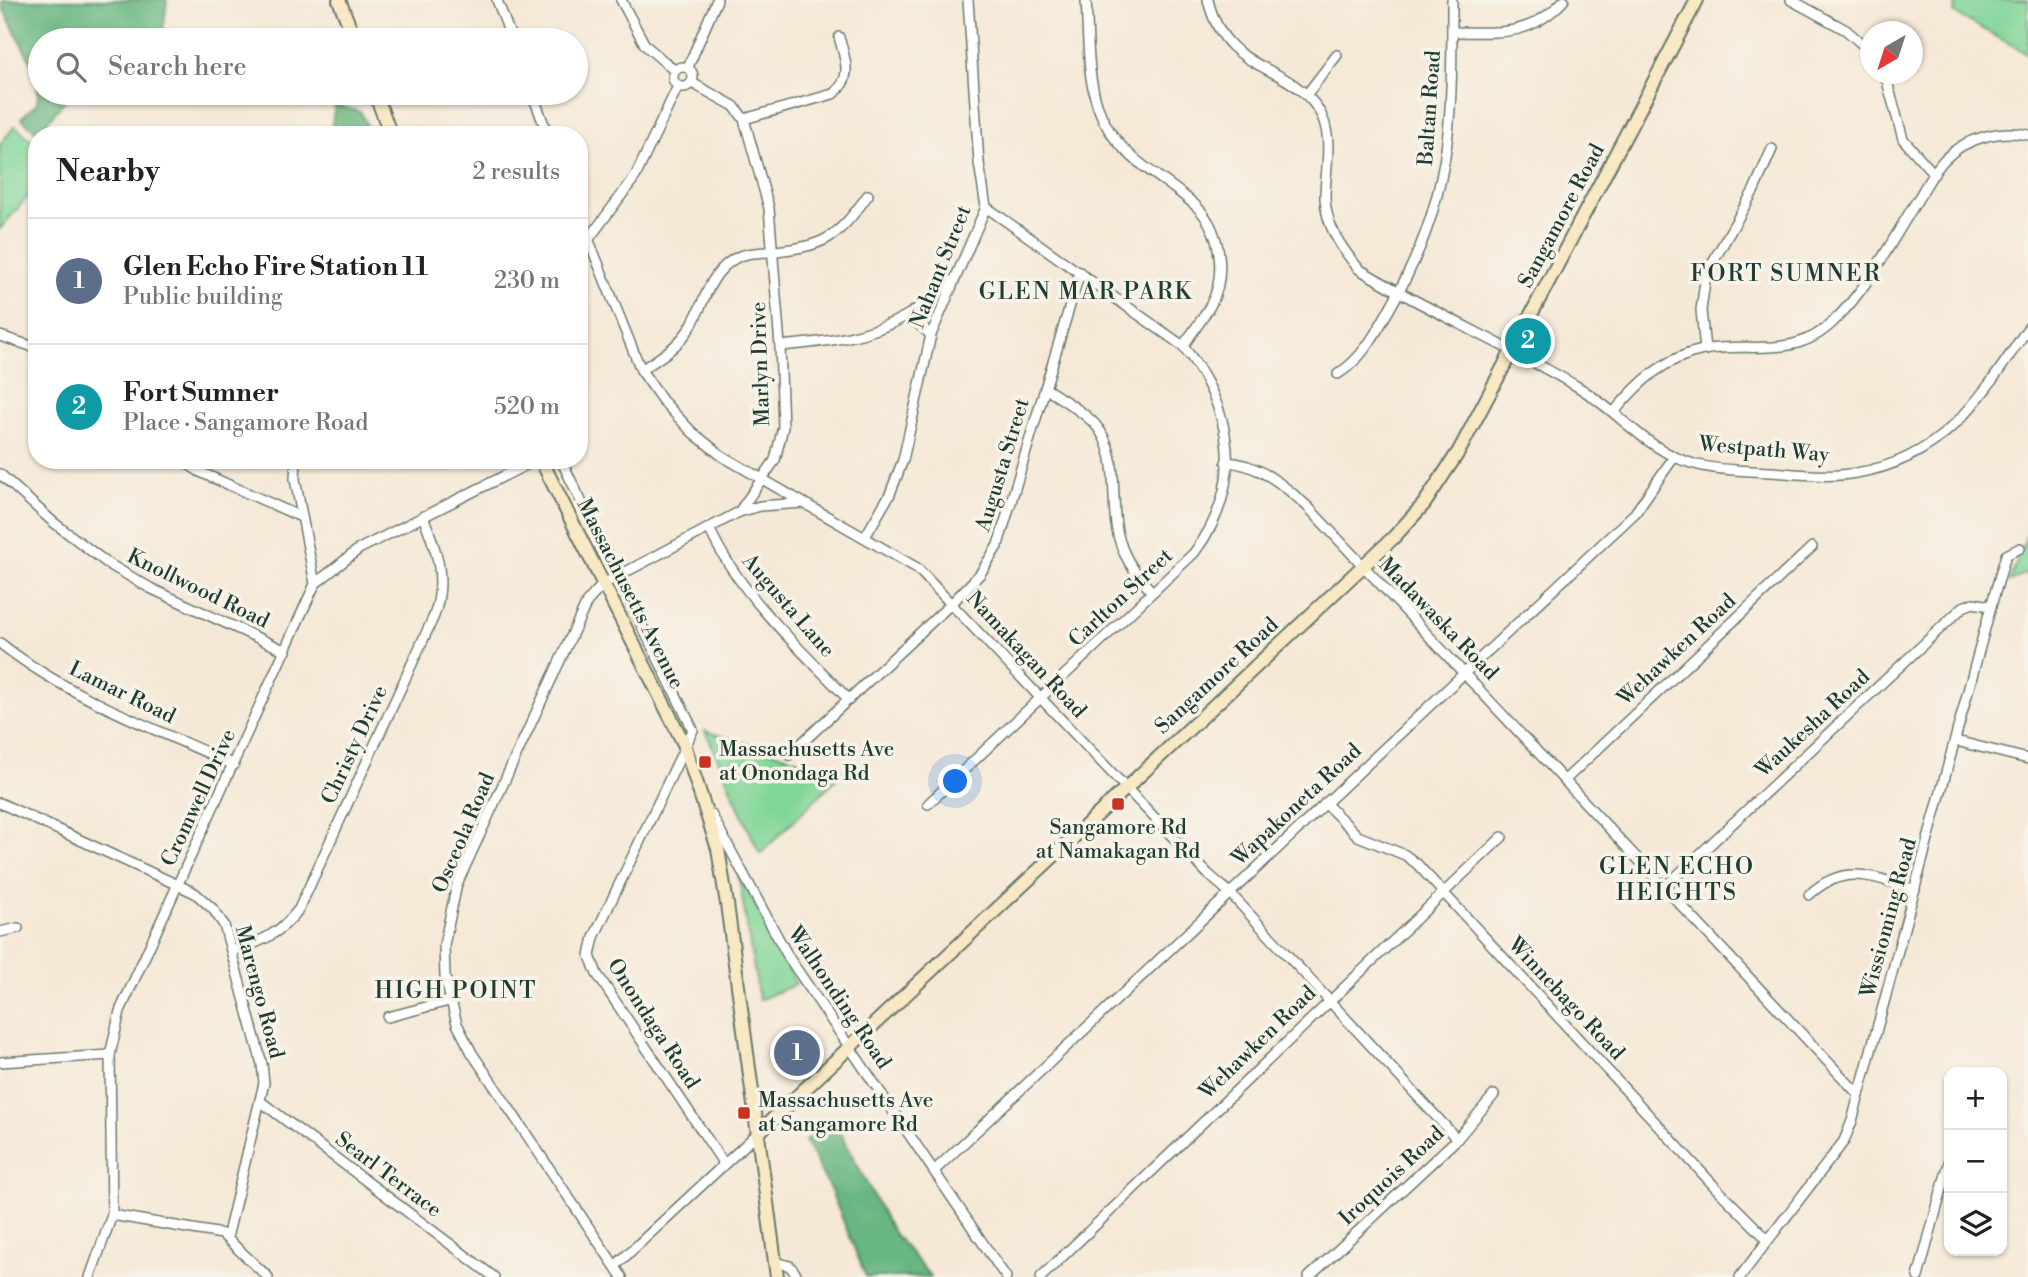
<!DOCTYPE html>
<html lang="en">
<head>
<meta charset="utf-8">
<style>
	:root { --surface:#fff; --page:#f6f6f6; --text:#222; --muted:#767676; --line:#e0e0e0; --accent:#c8321e }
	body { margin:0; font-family:"Libre Bodoni",serif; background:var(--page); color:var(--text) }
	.controls { position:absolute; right:21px; bottom:21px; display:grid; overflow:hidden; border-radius:14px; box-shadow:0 2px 5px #0004 }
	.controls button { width:63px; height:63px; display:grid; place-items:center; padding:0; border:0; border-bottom:2px solid var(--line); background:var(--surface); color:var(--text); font:35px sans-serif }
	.compass { position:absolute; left:1860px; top:21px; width:63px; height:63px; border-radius:50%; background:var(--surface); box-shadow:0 2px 5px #0004; rotate:219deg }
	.you { position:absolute; left:956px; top:782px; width:24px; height:24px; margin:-18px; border:5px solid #fff; border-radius:50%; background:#1a73e8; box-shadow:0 0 0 10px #1a73e833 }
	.badge { display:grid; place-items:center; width:46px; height:46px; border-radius:50%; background:var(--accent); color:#fff; font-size:23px; font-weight:700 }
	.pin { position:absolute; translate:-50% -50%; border:4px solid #fff; box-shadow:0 2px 7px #0006 }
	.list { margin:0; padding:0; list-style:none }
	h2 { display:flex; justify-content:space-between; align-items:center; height:91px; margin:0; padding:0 28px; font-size:30px }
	h2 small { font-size:23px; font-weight:400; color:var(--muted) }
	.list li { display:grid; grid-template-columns:46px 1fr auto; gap:21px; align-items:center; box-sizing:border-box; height:126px; padding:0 28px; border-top:2px solid var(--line) }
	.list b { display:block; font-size:26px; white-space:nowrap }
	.list p { margin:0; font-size:23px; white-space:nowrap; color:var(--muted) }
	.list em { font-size:23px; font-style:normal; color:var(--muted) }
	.icon { flex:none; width:38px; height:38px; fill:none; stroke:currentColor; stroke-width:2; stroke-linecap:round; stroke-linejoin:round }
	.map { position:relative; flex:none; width:2028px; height:1277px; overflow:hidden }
	.search { position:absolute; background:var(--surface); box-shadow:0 2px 5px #0004; left:28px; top:28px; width:560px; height:77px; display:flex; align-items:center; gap:18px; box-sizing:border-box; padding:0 24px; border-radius:38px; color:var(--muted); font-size:26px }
	.panel { position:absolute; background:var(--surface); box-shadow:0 2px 5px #0004; left:28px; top:126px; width:560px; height:343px; border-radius:28px }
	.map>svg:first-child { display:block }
	.green { fill:#80d597; stroke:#508966; stroke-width:2 }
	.forest { fill:#68b680; stroke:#447a5a; stroke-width:2 }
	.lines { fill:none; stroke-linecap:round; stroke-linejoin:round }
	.street-casing { stroke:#6a796d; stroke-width:12 }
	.secondary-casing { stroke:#6a796d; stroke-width:16 }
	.street { stroke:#fff; stroke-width:9 }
	.secondary { stroke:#f8e8c3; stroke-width:12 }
	.poi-dot { fill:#c8321e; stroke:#f7f3e8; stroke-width:2.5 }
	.labels { text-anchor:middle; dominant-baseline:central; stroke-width:7; stroke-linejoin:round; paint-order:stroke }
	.street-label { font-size:21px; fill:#1f3d34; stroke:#f7f3e8 }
	.poi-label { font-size:21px; fill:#1f3d34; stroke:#f7f3e8; text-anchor:start }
	.neighbourhood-label { font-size:23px; letter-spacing:2px; fill:#1f3d34; stroke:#f7f3e8 }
</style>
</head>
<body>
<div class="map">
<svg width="2028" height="1277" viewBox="0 0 2028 1277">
	<rect width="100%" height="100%" fill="#f7f3e8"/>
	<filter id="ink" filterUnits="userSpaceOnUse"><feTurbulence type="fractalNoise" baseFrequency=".0143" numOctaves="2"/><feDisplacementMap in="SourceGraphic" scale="14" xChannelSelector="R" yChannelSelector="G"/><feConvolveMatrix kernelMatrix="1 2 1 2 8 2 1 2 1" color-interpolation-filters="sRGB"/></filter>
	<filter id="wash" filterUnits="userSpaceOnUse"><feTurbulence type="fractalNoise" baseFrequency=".00686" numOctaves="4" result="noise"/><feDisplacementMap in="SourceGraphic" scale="28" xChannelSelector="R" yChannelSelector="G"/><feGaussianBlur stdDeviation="1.57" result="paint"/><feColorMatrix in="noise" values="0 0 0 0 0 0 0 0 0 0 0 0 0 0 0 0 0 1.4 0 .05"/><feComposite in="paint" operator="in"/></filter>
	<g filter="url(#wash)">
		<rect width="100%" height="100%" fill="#f6e8d6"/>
		<g class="green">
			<polygon points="1957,0 2028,0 2028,54 1954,13"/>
			<polygon points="15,126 37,145 37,186 0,229 0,144"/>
			<polygon points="2028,532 2028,572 2009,582"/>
			<path d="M705,731L842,773L760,854C740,813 725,772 705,731Z"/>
			<polygon points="738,872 796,984 759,1000"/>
		</g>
		<g class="forest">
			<polygon points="3,0 167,0 162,40 40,40 40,93 71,93 38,133 21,118 37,103 39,78 2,6"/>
			<polygon points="335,105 361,112 371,135 330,135"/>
			<polygon points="833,1118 891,1230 931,1277 866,1277 831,1191 805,1141"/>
		</g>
	</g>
	<g filter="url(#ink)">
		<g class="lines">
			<defs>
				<g id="street">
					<polyline points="497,0 512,40"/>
					<polyline points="621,0 645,45 675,71"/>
					<path d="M1086,0C1089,42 1085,93 1109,130C1131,165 1168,179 1197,207C1221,231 1227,276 1210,306C1202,320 1192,333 1183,346"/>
					<path d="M1208,0C1226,75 1285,60 1318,109C1335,135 1325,168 1325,198C1326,226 1341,248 1359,269C1430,312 1507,345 1578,387C1612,407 1638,439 1673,456C1702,471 1739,470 1772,472C1799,474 1829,478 1856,473C1945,459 1982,396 2028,328"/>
					<polyline points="1791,0 1846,30 1870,51"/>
					<path d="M1452,32C1499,32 1529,38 1564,0"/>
					<circle cx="683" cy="77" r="10"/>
					<polyline points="688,67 717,0"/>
					<polyline points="1885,74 1903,139 1934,174"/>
					<polyline points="532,93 548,135"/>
					<polyline points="1307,94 1337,55"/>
					<path d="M744,119L833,94C854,78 845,59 839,37"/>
					<polyline points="579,216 641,370 662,400 692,432 722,456 917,568 1208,874 1229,892 1457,1139"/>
					<polyline points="579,248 588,240 635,177 678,86"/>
					<polyline points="908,315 931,335"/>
					<polyline points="0,336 37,348"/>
					<path d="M780,346C825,342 868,338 908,315C923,306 937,292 951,281"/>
					<polyline points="1705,350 1701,310 1706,274 1754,190 1772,149"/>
					<path d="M641,370C661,357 681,345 692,324C705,301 709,276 731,261C741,253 754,253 767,252C824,246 834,242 868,195"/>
					<path d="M1338,374C1363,358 1376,333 1390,308C1453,197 1452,124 1452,0"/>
					<path d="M1045,388C1061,399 1080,409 1094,423C1124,456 1107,503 1120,542C1126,562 1139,577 1152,592"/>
					<path d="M1614,412C1639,382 1664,358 1703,350C1750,341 1794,361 1834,321C1869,287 1892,240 1918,199C1926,186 1934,170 1945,159C1965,138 2000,129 2028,135"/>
					<polyline points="182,460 200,472 301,517"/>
					<polyline points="296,460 295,479 315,584"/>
					<polyline points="561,460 693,730 594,937 590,956 597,974 724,1164"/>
					<path d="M1226,462C1258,463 1285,486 1308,507L1859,1095"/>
					<polyline points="0,474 53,522 107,563 150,588 286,651"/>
					<polyline points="739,512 760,506 803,503"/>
					<path d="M710,530C741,597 799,647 849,700"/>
					<polyline points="865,537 890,494 903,460 931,335 986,207 979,163 968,0"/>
					<path d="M0,643C69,698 155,728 234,765"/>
					<polyline points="1956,741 2028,759"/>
					<polyline points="789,755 953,602 980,574 998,545 1080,272"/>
					<polyline points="1566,779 1812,547"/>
					<polyline points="0,803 195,893 213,909 224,925 262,1064 264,1083 227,1238"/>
					<polyline points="1325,803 1358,836 1405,855 1417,864 1716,1188 1768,1240"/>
					<path d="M928,804L1194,553C1246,485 1233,409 1183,346L986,207"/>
					<polyline points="711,814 789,958 1006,1277"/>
					<polyline points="1666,886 1963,607 1973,603 1991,606"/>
					<path d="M1809,895C1844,862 1875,877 1915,890"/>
					<polyline points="0,932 18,928"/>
					<path d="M232,951C261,942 280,934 299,909L434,616C447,579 437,551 423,516"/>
					<polyline points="388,1017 449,1001"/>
					<polyline points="0,1062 110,1055"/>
					<polyline points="260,1101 494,1277"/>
					<polyline points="935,1170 1635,513 1674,457"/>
					<polyline points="112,1215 222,1234 268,1277"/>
					<polyline points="775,1262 790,1266 798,1277"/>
					<polyline points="615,1266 758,1133"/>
					<polyline points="90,1277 112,1215 110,1055 120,1011 315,584 359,549 536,460"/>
					<polyline points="622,1277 472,1053 457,1024 445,977 444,945 457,884 587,602 603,584 739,512 775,460 783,427 780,346 769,208 744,119 734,106 692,83"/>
					<polyline points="1041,1277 1502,837"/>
					<polyline points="1309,1277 1457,1139 1494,1095"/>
					<polyline points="1740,1277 1844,1141 1852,1121 1991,606 2006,555 2020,548"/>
					<polyline points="1918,1277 1949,1163"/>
				</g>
				<g id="secondary">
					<polyline points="339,0 355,40"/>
					<polyline points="375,93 391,135"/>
					<polyline points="541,460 684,744 718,849 727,904 777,1277"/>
					<polyline points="758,1133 1394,537 1424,504 1459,451 1697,0"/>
				</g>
			</defs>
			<use href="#street" class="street-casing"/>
			<use href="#secondary" class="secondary-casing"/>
			<use href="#street" class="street"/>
			<use href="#secondary" class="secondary"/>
		</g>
	</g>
	<g class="poi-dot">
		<rect x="698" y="755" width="14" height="14" rx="3.5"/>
		<rect x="1111" y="797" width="14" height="14" rx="3.5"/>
		<rect x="737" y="1106" width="14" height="14" rx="3.5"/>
	</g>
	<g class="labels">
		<g class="street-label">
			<text transform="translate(1430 108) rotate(-86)">Baltan Road</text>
			<text transform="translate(1562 216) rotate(-62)">Sangamore Road</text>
			<text transform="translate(941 267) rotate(-68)">Nahant Street</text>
			<text transform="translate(761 364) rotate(-92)">Marlyn Drive</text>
			<text transform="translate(1764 450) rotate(5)">Westpath Way</text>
			<text transform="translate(1003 465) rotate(-73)">Augusta Street</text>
			<text transform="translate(198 589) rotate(26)">Knollwood Road</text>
			<text transform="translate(630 594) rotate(63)">Massachusetts Avenue</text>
			<text transform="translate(1121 598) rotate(-43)">Carlton Street</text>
			<text transform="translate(788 606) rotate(49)">Augusta Lane</text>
			<text transform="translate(1438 619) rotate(46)">Madawaska Road</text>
			<text transform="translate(1677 650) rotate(-43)">Wehawken Road</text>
			<text transform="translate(1026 655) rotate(47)">Namakagan Road</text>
			<text transform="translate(1217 676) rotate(-43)">Sangamore Road</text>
			<text transform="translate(122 693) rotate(26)">Lamar Road</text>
			<text transform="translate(1813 724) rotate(-43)">Waukesha Road</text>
			<text transform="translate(355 745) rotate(-65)">Christy Drive</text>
			<text transform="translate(199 798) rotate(-65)">Cromwell Drive</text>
			<text transform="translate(1297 805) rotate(-43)">Wapakoneta Road</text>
			<text transform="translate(464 833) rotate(-67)">Osceola Road</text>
			<text transform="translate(1889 918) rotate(-75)">Wissioming Road</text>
			<text transform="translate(259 992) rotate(75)">Marengo Road</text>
			<text transform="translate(839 998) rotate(56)">Walhonding Road</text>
			<text transform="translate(1566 999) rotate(47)">Winnebago Road</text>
			<text transform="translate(653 1024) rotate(57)">Onondaga Road</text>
			<text transform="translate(1258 1043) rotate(-44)">Wehawken Road</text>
			<text transform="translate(388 1175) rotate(37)">Searl Terrace</text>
			<text transform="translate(1392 1176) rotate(-43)">Iroquois Road</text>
		</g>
		<g class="poi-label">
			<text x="719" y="750">Massachusetts Ave<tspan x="719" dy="24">at Onondaga Rd</tspan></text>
			<text x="1118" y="828" text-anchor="middle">Sangamore Rd<tspan x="1118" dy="24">at Namakagan Rd</tspan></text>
			<text x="758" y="1101">Massachusetts Ave<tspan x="758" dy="24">at Sangamore Rd</tspan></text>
		</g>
		<g class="neighbourhood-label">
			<text x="1786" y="274">FORT SUMNER</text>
			<text x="1086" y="292">GLEN MAR PARK</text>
			<text x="1677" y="867">GLEN ECHO<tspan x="1677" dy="26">HEIGHTS</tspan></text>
			<text x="456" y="991">HIGH POINT</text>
		</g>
	</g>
</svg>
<div class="controls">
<button>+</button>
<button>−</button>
<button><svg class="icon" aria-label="layers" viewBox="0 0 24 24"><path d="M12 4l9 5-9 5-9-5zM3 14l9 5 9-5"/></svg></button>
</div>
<svg class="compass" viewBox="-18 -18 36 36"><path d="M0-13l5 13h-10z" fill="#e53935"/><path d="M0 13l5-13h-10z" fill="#767676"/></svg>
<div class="you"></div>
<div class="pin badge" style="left:797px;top:1053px;background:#5c6f8a">1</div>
<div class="pin badge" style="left:1528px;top:341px;background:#0f9aa8">2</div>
<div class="search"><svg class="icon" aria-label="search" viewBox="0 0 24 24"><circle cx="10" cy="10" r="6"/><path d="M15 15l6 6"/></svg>Search here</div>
<section class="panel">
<h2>Nearby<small>2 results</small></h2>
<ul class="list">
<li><span class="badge" style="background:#5c6f8a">1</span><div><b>Glen Echo Fire Station 11</b><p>Public building</p></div><em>230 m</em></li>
<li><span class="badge" style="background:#0f9aa8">2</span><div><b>Fort Sumner</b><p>Place · Sangamore Road</p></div><em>520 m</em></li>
</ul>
</section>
</div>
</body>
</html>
